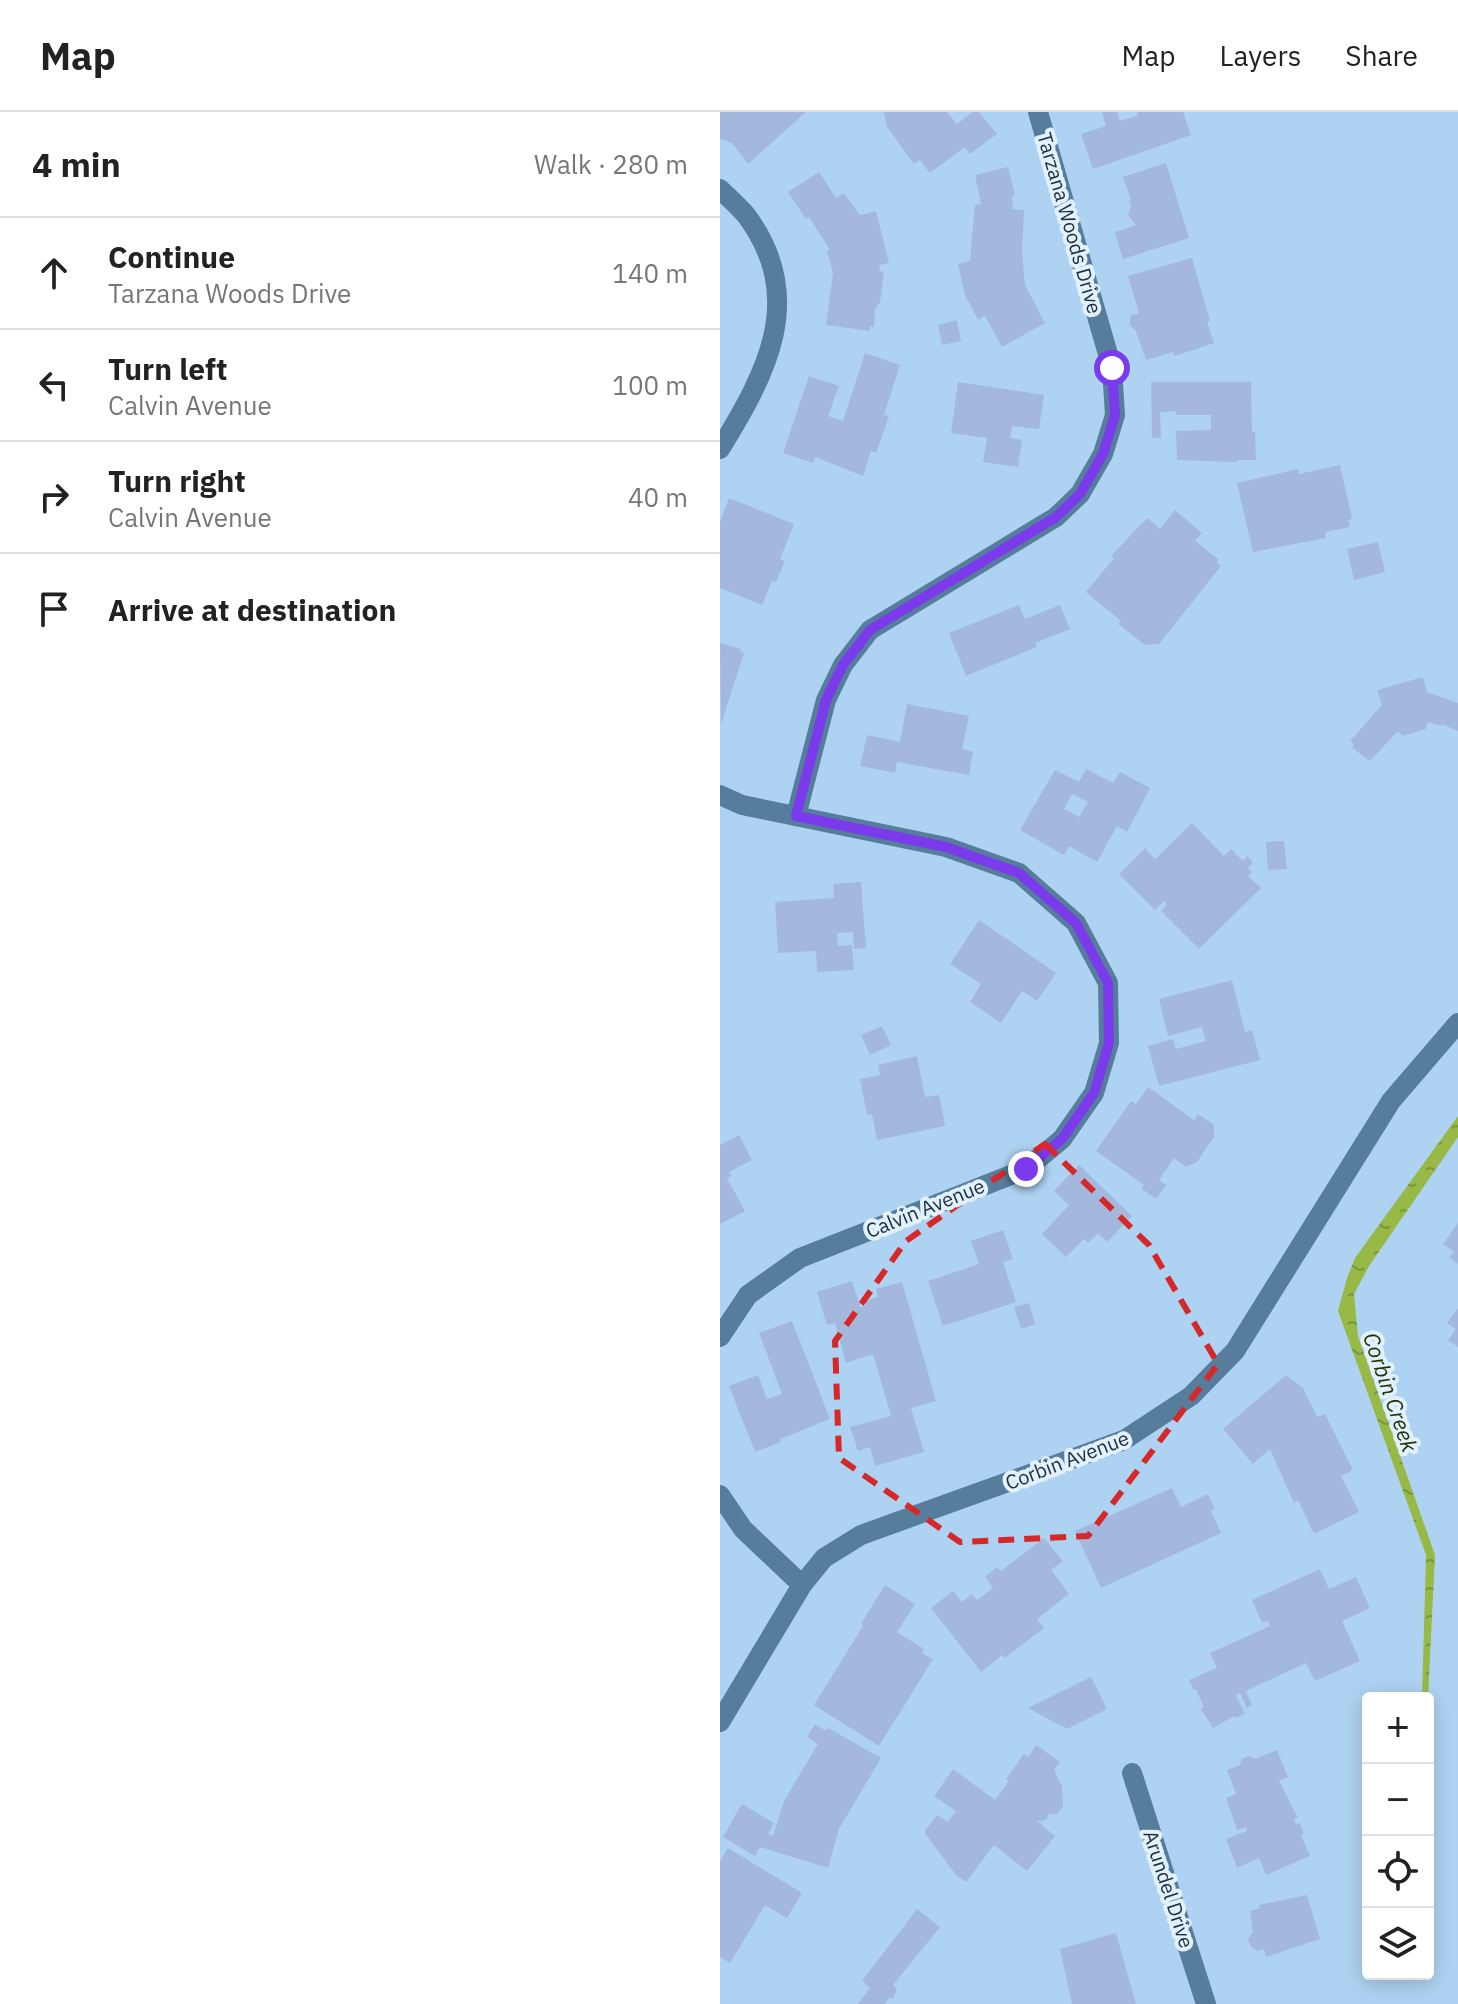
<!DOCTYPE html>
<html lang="en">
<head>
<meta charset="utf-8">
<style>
	:root { --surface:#fff; --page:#f2f2f2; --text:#222; --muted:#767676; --line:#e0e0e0 }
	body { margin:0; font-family:"IBM Plex Sans",sans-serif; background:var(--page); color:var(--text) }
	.controls { position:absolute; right:24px; bottom:24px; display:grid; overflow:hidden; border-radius:8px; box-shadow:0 4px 20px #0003 }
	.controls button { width:72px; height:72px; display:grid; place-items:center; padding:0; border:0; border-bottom:2px solid var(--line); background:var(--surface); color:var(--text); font:40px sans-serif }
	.stop { position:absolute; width:24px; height:24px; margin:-18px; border:6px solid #7c3aed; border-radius:50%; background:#fff }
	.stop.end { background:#7c3aed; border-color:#fff; box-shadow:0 2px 8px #0008 }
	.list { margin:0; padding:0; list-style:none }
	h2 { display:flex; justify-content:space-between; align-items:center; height:104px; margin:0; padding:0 32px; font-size:34px }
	h2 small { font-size:26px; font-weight:400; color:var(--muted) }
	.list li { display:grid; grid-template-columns:52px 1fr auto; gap:24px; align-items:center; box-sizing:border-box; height:112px; padding:0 32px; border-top:2px solid var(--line) }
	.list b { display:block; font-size:30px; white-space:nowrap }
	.list p { margin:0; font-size:26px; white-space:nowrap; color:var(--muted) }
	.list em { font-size:26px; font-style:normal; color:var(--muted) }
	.icon { flex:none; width:44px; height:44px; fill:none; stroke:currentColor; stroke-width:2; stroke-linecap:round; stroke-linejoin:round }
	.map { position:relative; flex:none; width:738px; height:1892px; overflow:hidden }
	header { display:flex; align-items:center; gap:48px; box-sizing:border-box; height:112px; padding:0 40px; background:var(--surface); border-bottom:2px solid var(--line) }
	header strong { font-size:38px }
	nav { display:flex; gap:44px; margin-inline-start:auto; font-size:28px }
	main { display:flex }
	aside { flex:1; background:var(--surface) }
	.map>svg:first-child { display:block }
	.water { fill:url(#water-ripples) }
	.building { fill:#a4b7dd; fill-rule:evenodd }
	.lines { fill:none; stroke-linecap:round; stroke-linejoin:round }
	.minor { stroke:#567d9c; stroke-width:20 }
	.route { stroke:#7c3aed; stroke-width:10 }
	.marked { fill:none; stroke:#d62828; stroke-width:6; stroke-dasharray:16 10; stroke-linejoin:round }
	.labels { text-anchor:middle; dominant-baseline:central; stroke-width:8; stroke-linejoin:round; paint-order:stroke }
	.street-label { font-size:20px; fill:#1e2d38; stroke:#e2f1fe }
	.water-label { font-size:22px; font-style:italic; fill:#253202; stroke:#e2f1fe }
</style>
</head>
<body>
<header>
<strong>Map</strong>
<nav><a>Map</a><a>Layers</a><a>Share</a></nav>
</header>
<main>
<aside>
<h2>4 min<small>Walk · 280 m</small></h2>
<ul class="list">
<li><svg class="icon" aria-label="ahead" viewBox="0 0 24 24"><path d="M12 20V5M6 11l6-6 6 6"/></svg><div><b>Continue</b><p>Tarzana Woods Drive</p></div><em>140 m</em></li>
<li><svg class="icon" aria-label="left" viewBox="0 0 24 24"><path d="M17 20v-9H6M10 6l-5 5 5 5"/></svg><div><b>Turn left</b><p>Calvin Avenue</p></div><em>100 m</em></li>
<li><svg class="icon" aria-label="right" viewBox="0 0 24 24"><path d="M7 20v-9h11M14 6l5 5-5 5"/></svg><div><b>Turn right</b><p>Calvin Avenue</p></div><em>40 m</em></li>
<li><svg class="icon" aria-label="arrive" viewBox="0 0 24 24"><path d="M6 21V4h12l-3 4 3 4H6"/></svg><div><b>Arrive at destination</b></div></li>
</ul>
</aside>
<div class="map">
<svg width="738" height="1892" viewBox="0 0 738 1892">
	<defs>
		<pattern id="water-ripples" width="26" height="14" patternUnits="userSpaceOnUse" patternTransform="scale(2)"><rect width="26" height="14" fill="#98b946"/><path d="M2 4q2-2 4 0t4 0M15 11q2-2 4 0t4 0" fill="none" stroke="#7b973b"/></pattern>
	</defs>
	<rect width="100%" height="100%" fill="#aed3f2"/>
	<polygon class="water" points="738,1004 738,1025 649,1154 634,1182 638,1224 715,1443 708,1586 702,1586 706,1443 618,1199 627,1166 635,1146"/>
	<g class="building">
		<polygon points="0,0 86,0 28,52 12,31 0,27"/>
		<polygon points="164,0 227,0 237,12 253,0 259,0 277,22 250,42 245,35 210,61 200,48 194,52 167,15"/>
		<polygon points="382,0 397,0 400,9 418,3 417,0 463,0 471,23 373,57 361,22 386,14"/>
		<polygon points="446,51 469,126 403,147 395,120 416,113 408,103 411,94 409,89 411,88 403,65"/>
		<polygon points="288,55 295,83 292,84 293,97 304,98 302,140 305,173 325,211 282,235 265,204 258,208 245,183 238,152 250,149 255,93 261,92 255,63"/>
		<polygon points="99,60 116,86 124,81 140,103 156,99 169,151 160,153 159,159 164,160 160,190 155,197 154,215 150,214 150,219 106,213 113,161 107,139 110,138 89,105 86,107 68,80"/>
		<polygon points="472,146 490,209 487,210 494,231 455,244 453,240 426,248 416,219 410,213 410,204 419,201 408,164"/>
		<polygon points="237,208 241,229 222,233 218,213"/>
		<polygon points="145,241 180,253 164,303 169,304 156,341 151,339 143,364 95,345 93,351 63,341 89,264 119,274 108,304 123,309"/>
		<polygon points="238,270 324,283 319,317 292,314 290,326 302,328 298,355 263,350 267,326 231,321"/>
		<polygon points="431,270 531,270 532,320 535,320 536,348 517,348 517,350 457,348 456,319 491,318 491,303 456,303 456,299 440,300 441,326 432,326"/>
		<polygon points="620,353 632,407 628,408 630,415 605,420 606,426 533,440 517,371 578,357 579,362"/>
		<polygon points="9,386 74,412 60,447 65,449 56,470 52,469 42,493 0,476 0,410"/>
		<polygon points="455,398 482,421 475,429 499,448 497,451 501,454 439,532 425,533 398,512 401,509 366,480 394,446 391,444 427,406 440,417"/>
		<polygon points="658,430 665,460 634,468 627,437"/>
		<polygon points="299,493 305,507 340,493 350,517 315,531 317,535 246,564 229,521"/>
		<polygon points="0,531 21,537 20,540 24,541 1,612"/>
		<polygon points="703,565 707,580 738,591 738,619 722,612 721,614 708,610 706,617 683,624 678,619 650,649 644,645 632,635 634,633 630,629 662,593 657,578"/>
		<polygon points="187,592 249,604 242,637 253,640 249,663 177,650 175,661 140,654 147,623 180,630"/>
		<path d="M366,657L393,671L400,660L430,676L407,720L397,714L377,750L349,734L344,743L300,718L335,658L359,670ZM352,682L368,690L359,705L344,697Z"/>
		<polygon points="472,711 504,744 511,737 523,749 527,744 533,750 528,756 532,760 528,764 541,776 479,837 441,799 447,793 444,789 435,798 399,762 425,736 435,747"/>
		<polygon points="564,729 567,757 548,758 546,730"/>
		<polygon points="141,770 146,836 134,837 133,820 117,821 118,834 132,833 134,858 97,860 96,839 58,841 55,790 114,786 113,772"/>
		<polygon points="259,808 336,861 317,889 302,879 281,911 250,890 261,872 230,852"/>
		<polygon points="512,868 525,920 532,918 540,948 439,974 428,934 453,927 456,937 486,929 482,915 448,924 439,887"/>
		<polygon points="162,914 171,933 150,943 141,923"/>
		<polygon points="197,944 205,985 219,983 225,1014 157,1028 152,1002 147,1003 140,967 160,963 158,953"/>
		<polygon points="428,975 474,1008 478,1002 494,1013 494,1025 477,1050 466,1055 454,1046 439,1068 446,1073 436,1087 421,1076 424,1073 376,1039 411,989 416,992"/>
		<polygon points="19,1023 32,1048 9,1060 12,1064 7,1066 25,1099 0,1112 0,1033"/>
		<polygon points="359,1053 412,1104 387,1130 378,1121 368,1131 364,1127 346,1145 322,1122 349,1093 334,1079"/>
		<polygon points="738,1111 738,1152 729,1145 734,1140 723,1132"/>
		<polygon points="283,1118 293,1147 283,1150 296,1190 223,1214 208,1169 259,1152 251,1129"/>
		<polygon points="132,1169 140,1195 147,1194 145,1189 158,1185 156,1177 182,1170 216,1289 191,1296 204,1340 155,1354 150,1335 138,1339 130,1315 171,1304 153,1242 126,1251 115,1211 107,1213 97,1180"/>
		<polygon points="309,1191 315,1212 301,1217 294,1195"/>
		<polygon points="738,1196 738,1235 728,1228 736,1217 727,1211"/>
		<polygon points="72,1209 110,1307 60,1327 61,1330 35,1340 9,1274 38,1263 47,1287 62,1282 39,1221"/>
		<polygon points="566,1263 583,1276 597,1305 605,1302 633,1358 621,1364 639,1400 594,1422 578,1388 574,1391 550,1337 533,1352 503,1317"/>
		<polygon points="452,1376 461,1395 488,1382 495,1397 491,1399 501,1421 381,1476 355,1419"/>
		<polygon points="324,1426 343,1449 331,1458 349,1482 317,1507 324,1516 285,1546 282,1543 261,1560 211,1496 233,1479 242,1490 252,1482 257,1488 273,1476 265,1465 277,1455 281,1459"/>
		<polygon points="600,1457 609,1477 636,1465 650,1496 622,1509 640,1549 595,1569 586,1551 526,1579 532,1593 527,1596 520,1581 516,1583 525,1602 515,1606 514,1604 493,1616 481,1597 484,1595 476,1577 474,1578 469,1568 497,1556 490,1541 550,1514 548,1509 542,1511 532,1488"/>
		<polygon points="165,1473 195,1492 177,1520 204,1537 202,1541 213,1547 159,1634 94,1593 143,1514 141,1512"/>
		<polygon points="371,1565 387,1597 347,1617 308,1596"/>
		<polygon points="95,1612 106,1619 108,1616 161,1646 119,1717 108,1756 40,1735 35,1744 3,1725 22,1692 54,1711 48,1722 53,1724 64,1689 98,1632 87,1625"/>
		<polygon points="316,1633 340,1650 334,1658 342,1674 343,1694 337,1702 329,1702 326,1708 317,1709 335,1724 307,1759 274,1733 246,1770 236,1763 204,1720 217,1703 228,1710 236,1699 214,1684 233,1657 275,1688 289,1669 286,1667 304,1642 308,1645"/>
		<polygon points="557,1638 568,1665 559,1669 578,1706 574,1707 576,1713 580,1711 584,1722 581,1723 590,1744 546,1763 539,1746 517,1756 506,1727 527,1719 526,1715 517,1718 506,1686 516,1682 507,1658 520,1653 522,1647 529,1644 535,1647"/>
		<polygon points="8,1736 82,1781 67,1806 45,1793 10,1851 0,1845 0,1749"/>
		<polygon points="587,1783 600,1827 546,1845 544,1837 538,1839 531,1835 528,1827 533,1820 530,1799 540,1796 539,1793"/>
		<polygon points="197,1797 220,1815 173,1873 177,1877 173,1887 169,1886 165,1892 138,1892 150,1876 142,1869"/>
		<polygon points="396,1821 416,1892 352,1892 340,1837"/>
	</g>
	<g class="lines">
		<g class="minor">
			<path d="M0,77C8,85 18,94 26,103C88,186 46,262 0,337"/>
			<polyline points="0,683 22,693 226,735 299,761 356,811 388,871 389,931 374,981 342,1027 306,1057 80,1146 28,1183 0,1225"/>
			<polyline points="76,704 106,588 123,553 150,518 336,405 360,382 383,342 395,303 392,256 318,0"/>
			<polyline points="0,1383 23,1417 82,1473"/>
			<polyline points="0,1610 82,1473 104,1446 141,1423 404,1328 471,1284 515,1239 671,989 738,911"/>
			<polyline points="412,1661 486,1892"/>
		</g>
	</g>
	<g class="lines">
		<polyline class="route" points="306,1057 342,1027 374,981 389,931 388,871 356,811 299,761 226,735 76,704 106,588 123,553 150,518 336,405 360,382 383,342 395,303 392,256"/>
	</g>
	<path class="marked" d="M325,1032L429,1133L498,1252L368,1424L240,1430L119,1346L115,1229L186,1129Z"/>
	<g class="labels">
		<g class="street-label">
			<text transform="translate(350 111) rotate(74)">Tarzana Woods Drive</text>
			<text transform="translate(205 1096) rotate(-22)">Calvin Avenue</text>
			<text transform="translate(347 1348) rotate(-21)">Corbin Avenue</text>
			<text transform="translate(449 1777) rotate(72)">Arundel Drive</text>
		</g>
		<g class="water-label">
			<text transform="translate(671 1280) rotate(71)">Corbin Creek</text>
		</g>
	</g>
</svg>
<div class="controls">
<button>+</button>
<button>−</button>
<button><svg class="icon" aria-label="locate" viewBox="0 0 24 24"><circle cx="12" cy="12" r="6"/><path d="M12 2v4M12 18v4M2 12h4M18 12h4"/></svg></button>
<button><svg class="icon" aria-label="layers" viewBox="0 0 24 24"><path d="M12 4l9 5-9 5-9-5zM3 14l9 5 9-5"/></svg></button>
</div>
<div class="stop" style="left:392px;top:256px"></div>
<div class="stop end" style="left:306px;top:1057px"></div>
</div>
</main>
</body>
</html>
